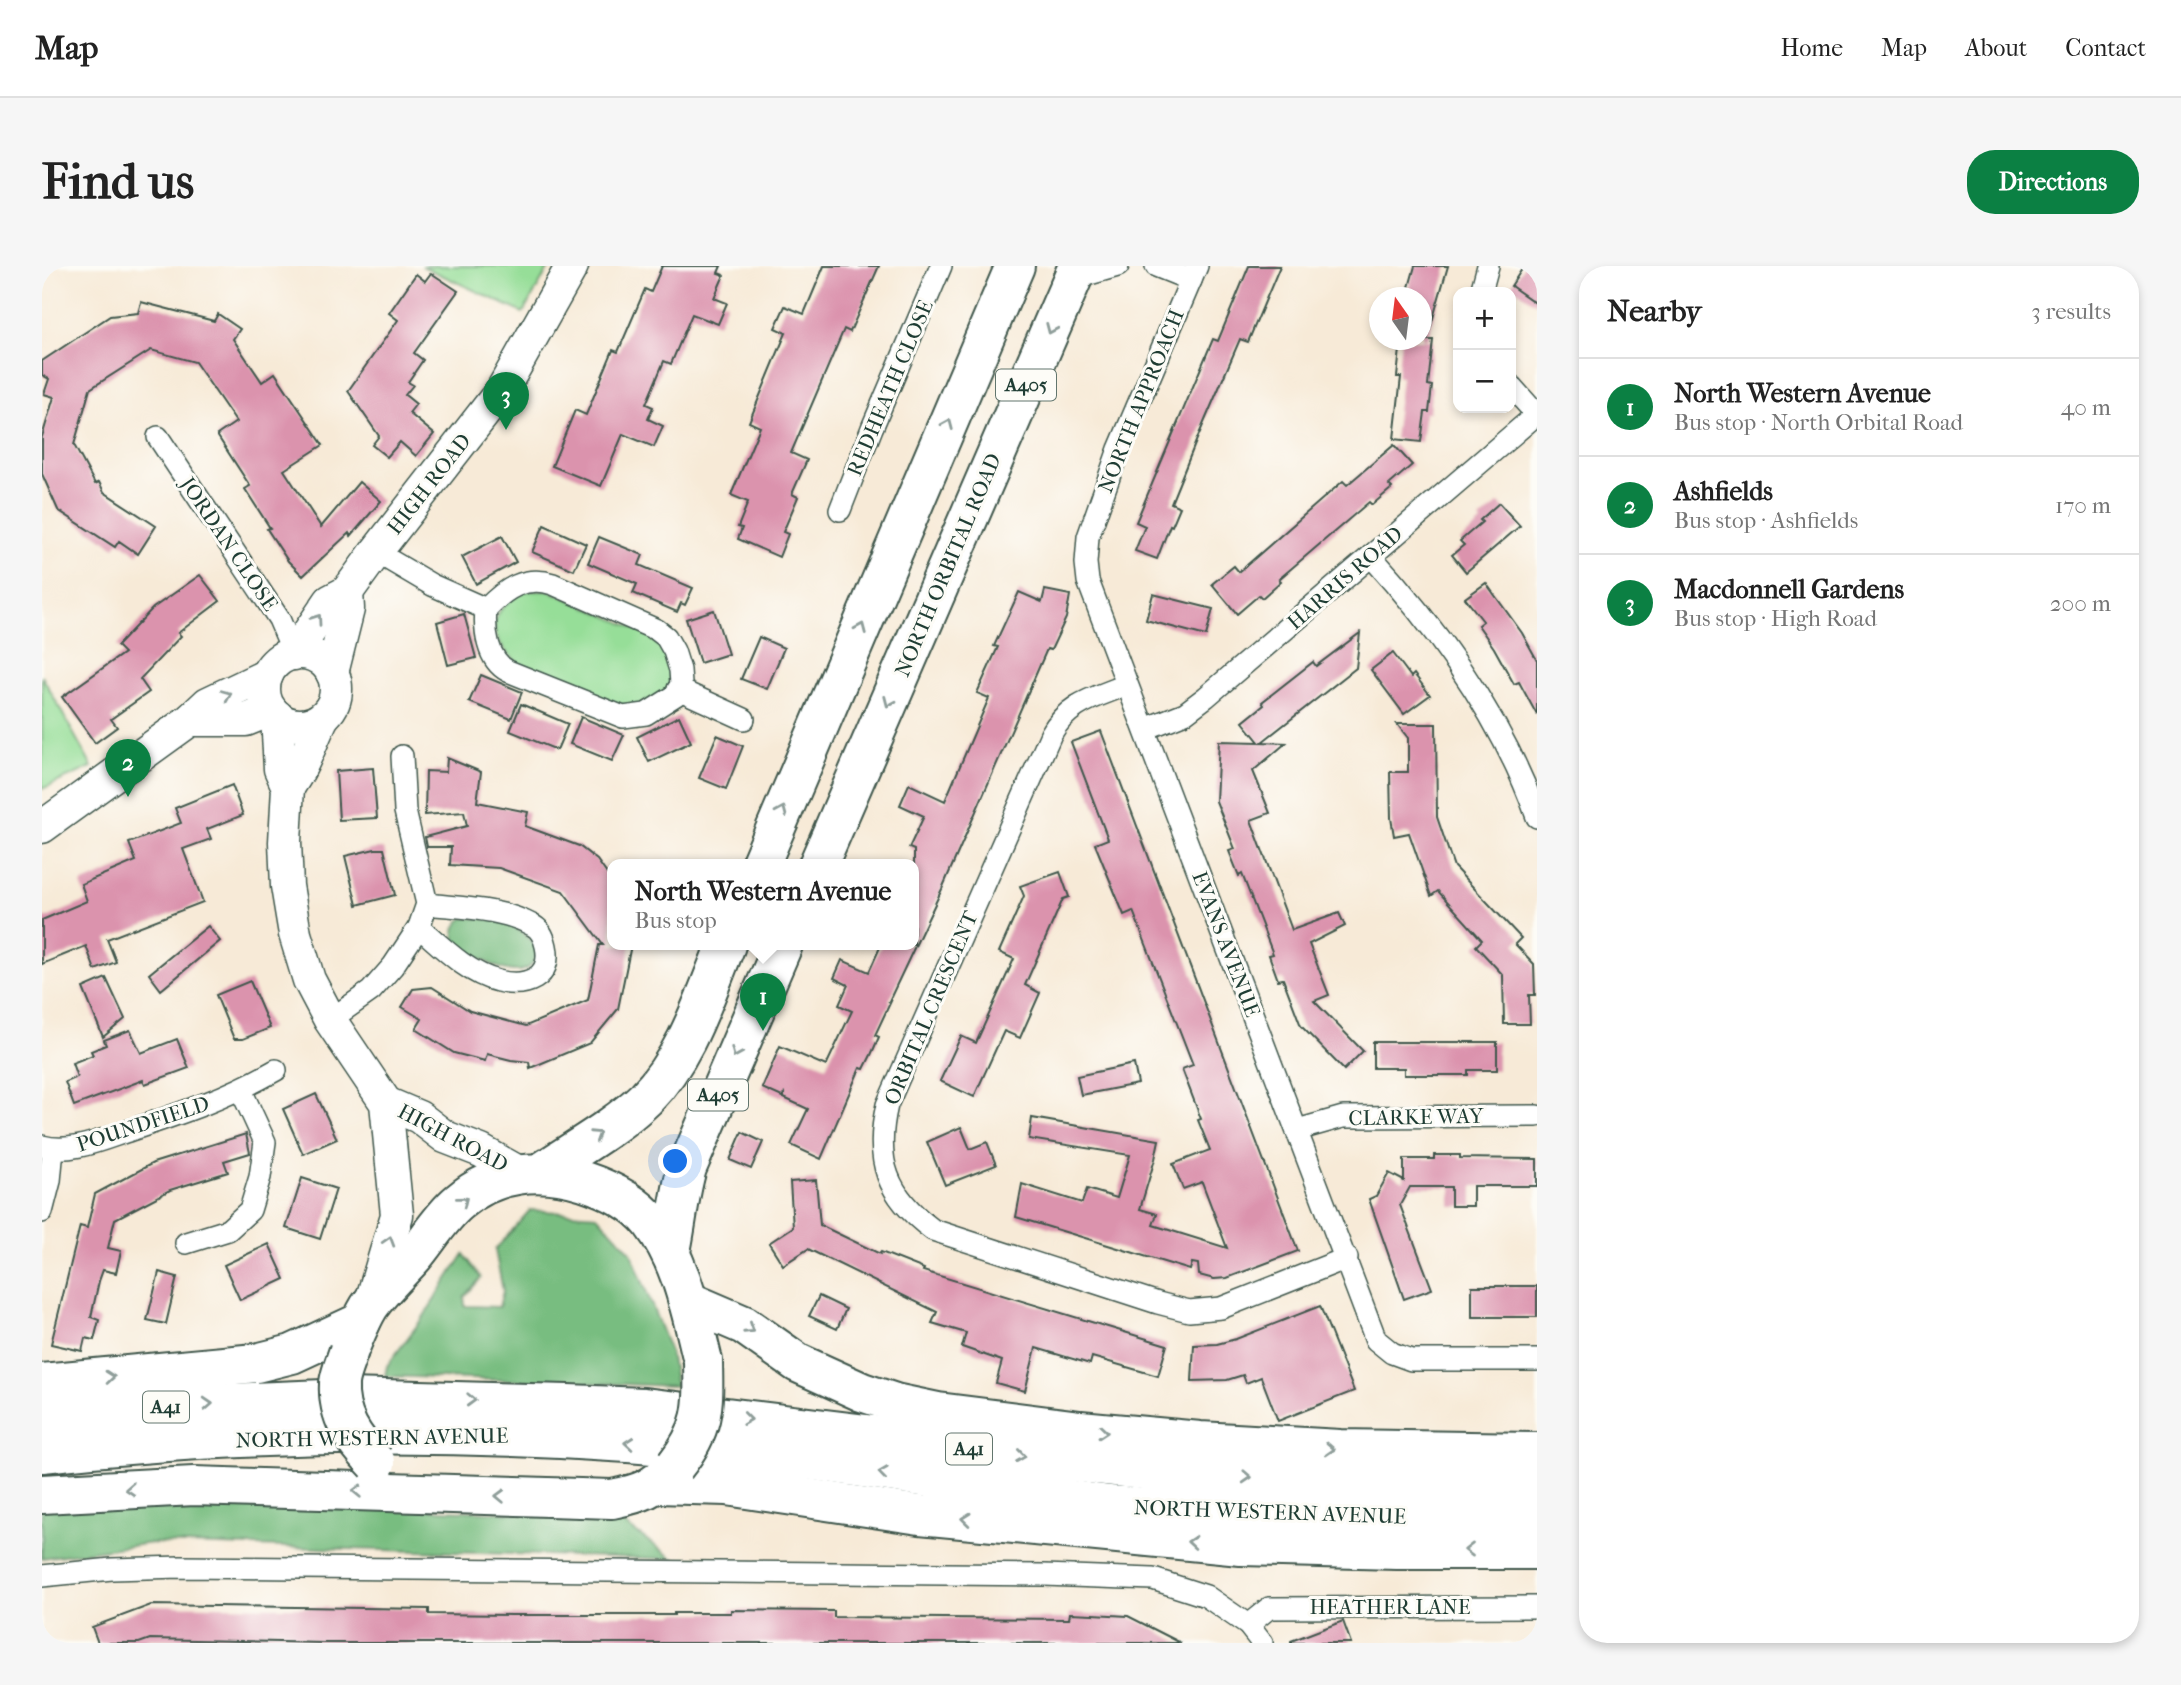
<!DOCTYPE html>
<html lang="en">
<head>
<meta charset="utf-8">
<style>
	:root { --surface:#fff; --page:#f6f6f6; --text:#222; --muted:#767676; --line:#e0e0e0; --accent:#0b8043 }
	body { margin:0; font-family:"IM FELL French Canon",serif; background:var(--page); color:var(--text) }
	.controls { position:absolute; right:21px; top:21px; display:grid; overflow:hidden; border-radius:14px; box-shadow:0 4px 10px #0003 }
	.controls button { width:63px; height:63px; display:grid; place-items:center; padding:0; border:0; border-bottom:2px solid var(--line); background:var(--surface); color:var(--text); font:35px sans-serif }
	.compass { position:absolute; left:1327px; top:21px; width:63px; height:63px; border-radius:50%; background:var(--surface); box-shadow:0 4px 10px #0003; rotate:346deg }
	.you { position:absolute; left:634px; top:896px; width:24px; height:24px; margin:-18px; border:5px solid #fff; border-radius:50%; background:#1a73e8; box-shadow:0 0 0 10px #1a73e833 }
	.badge { display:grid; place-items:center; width:46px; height:46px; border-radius:50%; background:var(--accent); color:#fff; font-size:23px; font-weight:700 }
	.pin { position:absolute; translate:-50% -58px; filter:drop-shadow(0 2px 4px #0008) }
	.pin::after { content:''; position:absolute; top:37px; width:24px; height:21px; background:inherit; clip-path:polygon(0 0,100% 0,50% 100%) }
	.popup { position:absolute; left:565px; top:593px; width:312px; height:91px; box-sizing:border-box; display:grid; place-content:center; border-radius:14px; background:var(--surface); filter:drop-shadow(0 2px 5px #0005); font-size:23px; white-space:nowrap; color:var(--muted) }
	.popup b { font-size:26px; color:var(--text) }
	.popup::after { content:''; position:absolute; left:50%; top:100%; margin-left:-14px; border:14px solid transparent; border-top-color:var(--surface) }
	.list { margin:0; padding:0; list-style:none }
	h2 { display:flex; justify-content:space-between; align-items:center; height:91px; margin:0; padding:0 28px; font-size:30px }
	h2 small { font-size:23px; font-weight:400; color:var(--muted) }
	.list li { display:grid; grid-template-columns:46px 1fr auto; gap:21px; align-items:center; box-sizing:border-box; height:98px; padding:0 28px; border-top:2px solid var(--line) }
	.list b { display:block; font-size:26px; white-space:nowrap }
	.list p { margin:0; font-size:23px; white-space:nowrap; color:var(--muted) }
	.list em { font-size:23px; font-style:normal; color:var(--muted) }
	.map { position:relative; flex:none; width:1495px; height:1377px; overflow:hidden; border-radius:28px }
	header { display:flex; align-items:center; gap:42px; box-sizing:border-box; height:98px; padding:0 35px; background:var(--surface); border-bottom:2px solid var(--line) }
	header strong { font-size:33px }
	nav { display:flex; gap:38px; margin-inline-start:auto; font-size:24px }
	.intro { display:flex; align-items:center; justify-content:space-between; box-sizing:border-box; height:168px; padding:0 42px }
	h1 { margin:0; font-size:49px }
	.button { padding:18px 32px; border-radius:28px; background:var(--accent); color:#fff; font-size:24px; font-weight:700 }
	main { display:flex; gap:42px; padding:0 42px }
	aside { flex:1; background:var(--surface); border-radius:28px; box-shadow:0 4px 10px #0003 }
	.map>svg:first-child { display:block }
	.green { fill:#96de98; stroke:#5a8e66; stroke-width:2 }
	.forest { fill:#78bd80; stroke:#4c7d5a; stroke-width:2 }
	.building { fill:#db93ad }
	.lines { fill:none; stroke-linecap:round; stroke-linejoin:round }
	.street-casing { stroke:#3f574c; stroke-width:24 }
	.secondary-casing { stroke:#3f574c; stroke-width:35 }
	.highway-casing { stroke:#3f574c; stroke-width:42 }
	.street { stroke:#fff; stroke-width:21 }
	.secondary { stroke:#fff; stroke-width:32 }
	.highway { stroke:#fff; stroke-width:38 }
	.highway-bridge-casing { stroke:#3f574c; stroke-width:42; stroke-linecap:butt }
	.highway-bridge { stroke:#fff; stroke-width:38 }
	.oneway { stroke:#8f9e9a }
	.labels { text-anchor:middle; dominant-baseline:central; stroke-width:6; stroke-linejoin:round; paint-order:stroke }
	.shield { fill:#fdfcf7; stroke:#62766e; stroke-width:2 }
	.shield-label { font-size:19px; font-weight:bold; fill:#1f3d34 }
	.street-label { font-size:21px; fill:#1f3d34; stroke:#fdfcf7 }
</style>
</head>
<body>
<header>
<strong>Map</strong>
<nav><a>Home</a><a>Map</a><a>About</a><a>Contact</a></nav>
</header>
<div class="intro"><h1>Find us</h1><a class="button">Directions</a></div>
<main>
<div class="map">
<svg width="1495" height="1377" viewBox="0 0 1495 1377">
	<rect width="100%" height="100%" fill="#fdfcf7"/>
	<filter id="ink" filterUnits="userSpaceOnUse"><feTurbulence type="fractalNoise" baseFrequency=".0143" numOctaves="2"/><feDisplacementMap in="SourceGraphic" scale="14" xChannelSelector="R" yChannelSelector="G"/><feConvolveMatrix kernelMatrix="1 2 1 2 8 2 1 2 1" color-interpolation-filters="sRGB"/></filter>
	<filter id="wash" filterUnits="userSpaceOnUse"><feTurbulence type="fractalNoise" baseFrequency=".00686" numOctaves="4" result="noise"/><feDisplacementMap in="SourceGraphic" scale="28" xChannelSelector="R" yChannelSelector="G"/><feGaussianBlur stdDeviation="1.57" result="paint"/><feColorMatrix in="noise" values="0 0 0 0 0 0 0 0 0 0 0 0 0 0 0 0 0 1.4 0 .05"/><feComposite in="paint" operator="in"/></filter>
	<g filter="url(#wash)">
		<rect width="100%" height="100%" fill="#f7ead7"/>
		<g class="green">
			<polygon points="380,0 508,0 481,47"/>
			<path d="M484,325H508L604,367L626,387L629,417L624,426L608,438L574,441L476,397C443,370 445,344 484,325Z"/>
			<polygon points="0,410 50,501 0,523"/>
		</g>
		<g class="forest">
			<path d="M422,652C451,651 478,656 495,683C491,721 452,701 432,689C428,687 421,684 418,681C409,672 412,658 422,652Z"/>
			<polygon points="488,944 555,949 589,986 628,1086 634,1120 343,1110 345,1100 382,1050 422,988 439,1012 422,1031 423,1040 457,1041 461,1025 453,984"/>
			<polygon points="175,1235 572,1251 632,1293 110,1277 0,1292 0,1242"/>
		</g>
		<g id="blocks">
			<g class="building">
				<polygon points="620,0 679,0 676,7 682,9 672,32 685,37 676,58 650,48 629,98 622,95 604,138 611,141 606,153 621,160 612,181 581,168 559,220 510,200 533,144 544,149 571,84 576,86 603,23 609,26"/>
				<polygon points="782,0 837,0 808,66 802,63 749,187 765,194 750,228 756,231 741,266 746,268 737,291 696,273 700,262 696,261 706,236 689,229 718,161 707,156 744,67 733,62 743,40 762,48"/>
				<polygon points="1207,0 1238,0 1206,76 1198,73 1155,173 1129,237 1138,241 1130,260 1128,259 1115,293 1093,285 1103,260 1094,256 1171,73 1176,75"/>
				<polygon points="1373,0 1406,0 1385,73 1380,72 1380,32 1364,32"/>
				<polygon points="1482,0 1495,0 1495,38 1469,20"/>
				<polygon points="389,7 416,25 372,87 381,94 366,116 371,119 363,129 374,138 367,147 392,168 374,190 358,176 345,191 330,179 337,170 306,125 356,54 347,47 374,8 383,15"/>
				<polygon points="99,36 172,55 176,48 198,63 191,73 220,116 233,107 281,179 242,204 279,261 317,216 339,235 309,270 307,267 261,310 246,295 225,263 228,262 203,223 208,220 175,169 194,156 153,96 109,84 48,123 32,179 53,218 57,216 62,226 114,260 96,288 77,275 73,281 16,244 0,208 0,171 12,131 2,128 7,113 0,109 0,95 68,50 96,47"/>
				<polygon points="1359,74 1391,74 1386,119 1390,120 1387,146 1383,146 1379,176 1352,173 1359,111 1355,111"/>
				<polygon points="1352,179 1370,199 1347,219 1350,222 1330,239 1327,236 1237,313 1239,315 1220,332 1217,329 1195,348 1170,318 1192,300 1197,306 1301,215 1305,219"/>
				<polygon points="1457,237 1478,260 1424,306 1410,289 1422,279 1418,275 1440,256 1438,254"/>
				<polygon points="502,259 544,278 532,304 490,286"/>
				<polygon points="460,270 474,296 434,318 420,291"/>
				<polygon points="557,271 601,289 597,299 651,322 643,339 639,337 635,346 591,327 595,318 546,297"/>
				<polygon points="158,309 178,335 136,367 139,370 98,413 107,426 69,453 75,461 53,477 20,431 82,387 75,380 111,342"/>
				<polygon points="1444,317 1480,367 1495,394 1495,449 1477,416 1472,418 1452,382 1436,359 1441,355 1423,332"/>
				<polygon points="1003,324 1028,329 1024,352 1009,384 1005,383 900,623 847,735 849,735 833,769 837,771 829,789 822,803 818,802 779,893 749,879 766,843 742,832 742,828 740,831 720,822 738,780 784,800 810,745 797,739 806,719 792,712 800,694 827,706 839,679 872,679 872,615 876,604 872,602 872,584 867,582 882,550 858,539 867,518 903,535 947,432 935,427 956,381 952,380 977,326 1000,336"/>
				<polygon points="1111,328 1171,343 1164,370 1104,354"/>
				<polygon points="672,344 686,388 658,397 644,353"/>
				<polygon points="422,348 434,392 406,399 395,356"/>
				<polygon points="1318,367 1314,402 1220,476 1244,477 1211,505 1228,547 1209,554 1250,664 1297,647 1303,660 1267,678 1287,729 1272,735 1321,785 1302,804 1259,760 1241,713 1236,714 1227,689 1231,688 1200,608 1197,610 1187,585 1193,583 1174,535 1177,475 1217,476 1201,456 1222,439 1220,436 1271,396 1274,400"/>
				<polygon points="717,371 742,382 725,423 699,413"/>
				<polygon points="1351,387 1369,411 1372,408 1388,429 1362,448 1329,404"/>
				<polygon points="439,409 480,426 469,453 427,436"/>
				<polygon points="479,438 526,458 515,484 468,465"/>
				<polygon points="637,450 649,476 607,496 595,471"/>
				<polygon points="539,451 582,469 570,495 528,478"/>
				<polygon points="1355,458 1394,458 1395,551 1412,601 1479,672 1473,678 1492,698 1493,729 1487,729 1488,758 1462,758 1461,709 1434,680 1440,674 1396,625 1389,630 1367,567 1352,570 1349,552 1348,506 1366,506 1366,472"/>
				<polygon points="1059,465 1256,985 1185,1012 1172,1013 1157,1009 1156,998 1150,997 1148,1004 974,951 980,918 1040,937 1045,923 1075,932 1088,889 987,873 990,852 1117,874 1113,893 1098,943 1115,948 1111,959 1185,982 1160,916 1141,923 1131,898 1168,884 1156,854 1159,853 1140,803 1151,799 1141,773 1091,645 1082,649 1053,578 1066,573 1029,476"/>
				<polygon points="675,469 701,480 684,523 657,512"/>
				<polygon points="405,492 439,506 435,536 486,546 483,560 537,580 555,594 570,615 570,679 589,679 576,743 548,777 488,802 487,796 469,794 445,788 443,795 412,787 374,763 380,753 360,741 371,723 390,721 428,745 484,760 546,734 557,679 561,679 521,625 457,602 408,599 409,581 385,581 383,571 425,560 422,546 383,549 384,505 404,506"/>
				<polygon points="331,502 335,552 297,554 294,505"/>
				<polygon points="190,519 201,549 165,563 169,573 141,583 161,636 65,673 74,696 53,704 44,680 0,698 0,654 45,635 39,618 94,595 87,577 139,557 133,542"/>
				<polygon points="333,583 342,583 353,629 315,639 303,590"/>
				<polygon points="1018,606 1027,631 1021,633 983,719 998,727 978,772 962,765 932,831 898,815 919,770 934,777 972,693 957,686 982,630 978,620"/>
				<polygon points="166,660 178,675 119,724 107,708"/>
				<polygon points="64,712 83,753 61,771 41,722"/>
				<polygon points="208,715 228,762 201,773 192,773 174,729"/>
				<polygon points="88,764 99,787 135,773 147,802 103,818 101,814 32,840 23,816 35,811 30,797 51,789 49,785 64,779 62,774"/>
				<polygon points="1331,776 1455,776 1455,804 1426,804 1426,809 1362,809 1362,802 1331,802"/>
				<polygon points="1092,798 1096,818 1039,829 1035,810"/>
				<polygon points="274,828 295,873 261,888 241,843"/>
				<polygon points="919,861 928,883 945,876 954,899 903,919 885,876"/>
				<polygon points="700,866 721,876 709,903 688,894"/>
				<polygon points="204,868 208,887 182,895 186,906 128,924 73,953 66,982 79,985 74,1007 61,1004 57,1015 49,1051 57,1054 52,1074 43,1072 40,1085 9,1078 38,960 45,962 53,928 111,897"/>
				<polygon points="1392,889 1418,889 1418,892 1495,893 1495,920 1431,920 1431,940 1409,940 1409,921 1368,921 1358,939 1390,1023 1362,1033 1327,933 1334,930 1347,907 1362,915 1362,893 1392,893"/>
				<polygon points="260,912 294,923 278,973 244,962"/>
				<polygon points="774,914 778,959 838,988 839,986 882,1003 881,1005 1125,1079 1116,1110 1050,1091 1048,1098 994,1082 983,1125 954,1117 960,1095 920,1081 924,1067 890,1057 895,1046 766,983 741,999 727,977 751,961 748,916"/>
				<polygon points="227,978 243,1013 198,1034 182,999"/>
				<polygon points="117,1006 135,1011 124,1058 105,1054"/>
				<rect x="1430" y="1020" width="65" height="31"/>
				<polygon points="777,1030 804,1043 795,1063 767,1050"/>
				<polygon points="1278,1040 1312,1125 1236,1155 1219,1111 1204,1117 1201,1109 1185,1114 1150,1115 1152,1079 1175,1078 1194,1073"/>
				<polygon points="109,1339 387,1343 387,1348 469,1349 632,1349 632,1347 689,1347 689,1344 792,1345 792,1351 1027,1353 1028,1347 1051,1348 1086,1350 1139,1377 282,1377 108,1373 97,1377 56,1377 50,1361"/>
				<polygon points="1301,1355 1309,1377 1249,1377 1249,1375"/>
			</g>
		</g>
	</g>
	<g filter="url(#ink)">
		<use href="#blocks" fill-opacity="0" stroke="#3f574c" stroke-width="2"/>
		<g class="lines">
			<defs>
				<g id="street">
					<polyline points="1114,0 1149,14"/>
					<polyline points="1155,0 1077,183 1046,271 1044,297 1046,315 1334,1074 1350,1087 1369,1094 1495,1094"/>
					<polyline points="1030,13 1076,0"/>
					<polyline points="1439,26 1446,0"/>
					<polyline points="1469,120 1495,149"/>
					<polyline points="116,171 237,353 252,388"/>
					<polyline points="798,244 830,162 899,0"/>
					<path d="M334,286L390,319L444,343C442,364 445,394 466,405L581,451L604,448L634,429L639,418L638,404L632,385L624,371L615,364L511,318C483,309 463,323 444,343"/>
					<path d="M1329,290C1398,366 1461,454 1495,551"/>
					<path d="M1084,419C1052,432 1026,437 1009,468L845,839C832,895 845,930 891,964L1116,1037L1147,1045L1179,1042L1305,992"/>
					<polyline points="636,423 702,453"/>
					<polyline points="1103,463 1143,447 1164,431 1495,148"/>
					<path d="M377,661C401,682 425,707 456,715C484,722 511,712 504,680C502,671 499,663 490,659C459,642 419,642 385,638"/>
					<polyline points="288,754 329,725 351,700 377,661 385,638 363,545 360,490"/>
					<polyline points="1255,864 1301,851 1495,850"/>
					<path d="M0,880C30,888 61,873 89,864C140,847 187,831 234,804"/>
					<polyline points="0,946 8,915 11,883"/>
					<polyline points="144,977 186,964 208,944 218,911 223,876 199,824"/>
					<polyline points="0,1310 70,1303 139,1301 1002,1309 1111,1313 1164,1330 1206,1359 1220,1377"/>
					<polyline points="1206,1359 1227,1342 1495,1341"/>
				</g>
				<g id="secondary">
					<circle cx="258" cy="423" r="36"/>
					<polyline points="252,388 288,335 305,326 334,286 460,124 530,0"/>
					<polyline points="290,407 306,343 305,326"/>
					<polyline points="235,450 238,503 246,521 243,576 245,620 253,668 267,714 288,754 344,837 355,949 329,1036"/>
					<polyline points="148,454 204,454 229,444"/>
					<path d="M246,521C262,501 269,475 281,451"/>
					<polyline points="0,561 148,454 166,437 225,409"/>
					<polyline points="344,837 377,851 403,871 439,885 478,907"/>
				</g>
				<g id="highway">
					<polyline points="718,599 973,0"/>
					<polyline points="776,599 1036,0"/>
					<path d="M498,907C532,884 575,860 604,832C645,790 662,732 684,679"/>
					<path d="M629,985C635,957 637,929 645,902L741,679"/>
					<polyline points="646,1035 702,1059 756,1097 820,1126 853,1137 896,1146 1038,1164 1158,1175 1298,1183 1495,1186"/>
					<path d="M307,1084C313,1070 319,1054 327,1041C340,1022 358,1006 373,989C387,972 400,950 417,936C453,905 498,901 542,915C566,923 593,936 609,956C640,996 649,1047 661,1095"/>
					<polyline points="0,1117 214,1097 250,1088 319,1056"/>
					<polyline points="0,1151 140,1139 306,1132 526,1138 602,1141 841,1170 982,1191 1129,1207 1252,1214 1495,1219"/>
					<path d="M0,1187C233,1162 467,1163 700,1187C795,1196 889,1213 984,1227C1016,1231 1048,1238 1081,1240C1219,1252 1357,1251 1495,1252"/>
					<polyline points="615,1218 685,1220 878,1249 1199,1280 1355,1284 1495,1284"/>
					<path d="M0,1228L152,1220L570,1233C601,1227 609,1223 632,1202"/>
				</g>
			</defs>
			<use href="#street" class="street-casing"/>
			<use href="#secondary" class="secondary-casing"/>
			<use href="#highway" class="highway-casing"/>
			<use href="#street" class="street"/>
			<use href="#secondary" class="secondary"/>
			<use href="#highway" class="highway"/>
			<defs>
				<g id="highway-bridge">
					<path d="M307,1084C304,1094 298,1107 297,1117C295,1151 312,1174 334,1197"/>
					<path d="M633,1200C663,1162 662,1141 661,1095"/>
				</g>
			</defs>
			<use href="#highway-bridge" class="highway-bridge-casing"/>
			<use href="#highway-bridge" class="highway-bridge"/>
		</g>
		<defs><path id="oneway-chevron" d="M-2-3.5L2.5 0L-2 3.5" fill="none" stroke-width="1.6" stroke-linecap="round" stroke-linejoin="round" transform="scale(1.75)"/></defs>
		<g class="oneway">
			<use href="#oneway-chevron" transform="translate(1009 63) rotate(113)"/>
			<use href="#oneway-chevron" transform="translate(906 158) rotate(-67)"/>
			<use href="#oneway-chevron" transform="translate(275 353) rotate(-55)"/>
			<use href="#oneway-chevron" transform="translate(819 362) rotate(-67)"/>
			<use href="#oneway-chevron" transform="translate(185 429) rotate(-23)"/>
			<use href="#oneway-chevron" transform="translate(847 436) rotate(113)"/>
			<use href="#oneway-chevron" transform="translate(740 545) rotate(-67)"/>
			<use href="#oneway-chevron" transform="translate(694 787) rotate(113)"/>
			<use href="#oneway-chevron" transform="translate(554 869) rotate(-33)"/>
			<use href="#oneway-chevron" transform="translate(421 935) rotate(-39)"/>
			<use href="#oneway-chevron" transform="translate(347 975) rotate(-73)"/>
			<use href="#oneway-chevron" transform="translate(708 1063) rotate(33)"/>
			<use href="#oneway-chevron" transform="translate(68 1111) rotate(-5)"/>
			<use href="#oneway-chevron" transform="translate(429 1134) rotate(2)"/>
			<use href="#oneway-chevron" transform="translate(166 1138) rotate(-3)"/>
			<use href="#oneway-chevron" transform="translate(705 1153) rotate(7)"/>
			<use href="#oneway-chevron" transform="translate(1061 1166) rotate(5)"/>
			<use href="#oneway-chevron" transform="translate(587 1177) rotate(-175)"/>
			<use href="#oneway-chevron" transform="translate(1288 1183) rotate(3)"/>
			<use href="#oneway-chevron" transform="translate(979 1190) rotate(8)"/>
			<use href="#oneway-chevron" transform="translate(841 1207) rotate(-172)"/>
			<use href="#oneway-chevron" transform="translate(1205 1211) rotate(3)"/>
			<use href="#oneway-chevron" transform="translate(88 1223) rotate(177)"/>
			<use href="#oneway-chevron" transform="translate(315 1225) rotate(-178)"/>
			<use href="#oneway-chevron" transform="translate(458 1230) rotate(-178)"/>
			<use href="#oneway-chevron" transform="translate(924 1253) rotate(-174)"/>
			<use href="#oneway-chevron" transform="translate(1150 1276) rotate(-175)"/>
			<use href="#oneway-chevron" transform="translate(1427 1284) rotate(180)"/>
		</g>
	</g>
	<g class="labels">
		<g class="shield">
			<rect x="954" y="103.5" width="60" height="31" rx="5"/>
			<rect x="646" y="813.5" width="60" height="31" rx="5"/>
			<rect x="101" y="1125.5" width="46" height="31" rx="5"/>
			<rect x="904" y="1167.5" width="46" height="31" rx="5"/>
		</g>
		<g class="shield-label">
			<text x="984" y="119">A405</text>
			<text x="676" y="829">A405</text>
			<text x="124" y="1141">A41</text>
			<text x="927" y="1183">A41</text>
		</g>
		<g class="street-label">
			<text transform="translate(848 122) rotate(-67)">REDHEATH CLOSE</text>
			<text transform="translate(1099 135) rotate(-68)">NORTH APPROACH</text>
			<text transform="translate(387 218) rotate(-52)">HIGH ROAD</text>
			<text transform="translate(187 278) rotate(56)">JORDAN CLOSE</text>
			<text transform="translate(906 299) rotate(-67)">NORTH ORBITAL ROAD</text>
			<text transform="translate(1303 312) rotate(-41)">HARRIS ROAD</text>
			<text transform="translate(1184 678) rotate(69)">EVANS AVENUE</text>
			<text transform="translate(889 742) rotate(-67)">ORBITAL CRESCENT</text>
			<text transform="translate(1374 851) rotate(-1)">CLARKE WAY</text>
			<text transform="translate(101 858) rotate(-18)">POUNDFIELD</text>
			<text transform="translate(411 872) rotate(28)">HIGH ROAD</text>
			<text transform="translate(330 1172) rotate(-1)">NORTH WESTERN AVENUE</text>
			<text transform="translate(1228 1246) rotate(2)">NORTH WESTERN AVENUE</text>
			<text x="1348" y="1341">HEATHER LANE</text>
		</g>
	</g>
</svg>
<div class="controls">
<button>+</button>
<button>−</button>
</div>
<svg class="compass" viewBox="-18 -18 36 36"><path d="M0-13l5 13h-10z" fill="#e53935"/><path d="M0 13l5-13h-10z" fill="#767676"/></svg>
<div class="you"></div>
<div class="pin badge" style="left:721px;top:765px">1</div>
<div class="popup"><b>North Western Avenue</b>Bus stop</div>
<div class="pin badge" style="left:86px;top:531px">2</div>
<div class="pin badge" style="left:464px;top:164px">3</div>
</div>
<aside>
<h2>Nearby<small>3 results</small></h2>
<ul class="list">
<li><span class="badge">1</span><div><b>North Western Avenue</b><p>Bus stop · North Orbital Road</p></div><em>40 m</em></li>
<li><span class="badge">2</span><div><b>Ashfields</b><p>Bus stop · Ashfields</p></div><em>170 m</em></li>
<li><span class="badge">3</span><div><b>Macdonnell Gardens</b><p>Bus stop · High Road</p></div><em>200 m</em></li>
</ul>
</aside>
</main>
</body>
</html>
